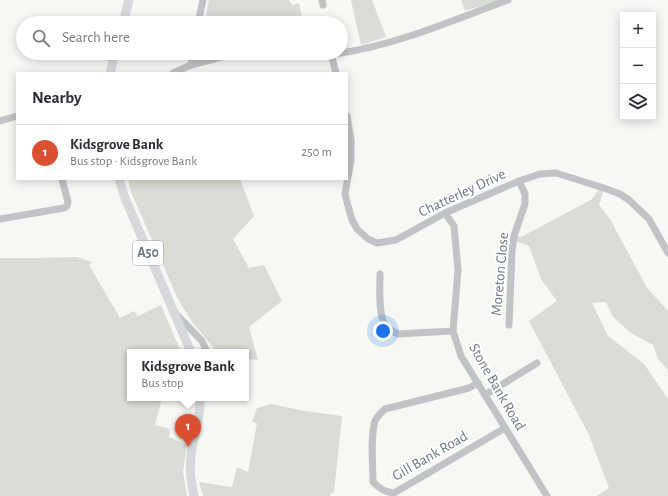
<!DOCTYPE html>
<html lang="en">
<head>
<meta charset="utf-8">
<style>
	:root { --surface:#fff; --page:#f2f2f3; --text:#2b2b33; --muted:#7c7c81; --line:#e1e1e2; --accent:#da5031 }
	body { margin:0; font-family:"Alegreya Sans",sans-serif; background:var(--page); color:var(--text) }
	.controls { position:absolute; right:12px; top:12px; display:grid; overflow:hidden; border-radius:0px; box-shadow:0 2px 10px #0003 }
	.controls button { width:36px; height:36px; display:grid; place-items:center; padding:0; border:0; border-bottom:1px solid var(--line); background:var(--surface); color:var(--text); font:20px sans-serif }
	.you { position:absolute; left:383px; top:331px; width:14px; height:14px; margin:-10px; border:3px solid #fff; border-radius:50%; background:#1a73e8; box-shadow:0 0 0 6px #1a73e833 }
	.badge { display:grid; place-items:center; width:26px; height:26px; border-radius:50%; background:var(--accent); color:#fff; font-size:13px; font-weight:700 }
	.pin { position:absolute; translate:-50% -33px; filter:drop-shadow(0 1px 2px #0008) }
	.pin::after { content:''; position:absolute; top:21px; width:14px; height:12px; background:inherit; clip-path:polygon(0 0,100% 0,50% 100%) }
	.popup { position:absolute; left:127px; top:349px; width:122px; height:52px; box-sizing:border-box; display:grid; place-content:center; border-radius:0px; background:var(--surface); filter:drop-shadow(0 1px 3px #0005); font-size:13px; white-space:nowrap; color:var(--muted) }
	.popup b { font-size:15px; color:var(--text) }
	.popup::after { content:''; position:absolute; left:50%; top:100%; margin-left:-8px; border:8px solid transparent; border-top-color:var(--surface) }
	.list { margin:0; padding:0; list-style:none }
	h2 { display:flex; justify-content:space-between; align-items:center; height:52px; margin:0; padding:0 16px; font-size:17px }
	h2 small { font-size:13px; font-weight:400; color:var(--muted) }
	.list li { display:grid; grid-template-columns:26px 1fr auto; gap:12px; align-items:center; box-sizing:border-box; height:56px; padding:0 16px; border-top:1px solid var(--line) }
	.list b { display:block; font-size:15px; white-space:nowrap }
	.list p { margin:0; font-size:13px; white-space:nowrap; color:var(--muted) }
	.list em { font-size:13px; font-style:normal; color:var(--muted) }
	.icon { flex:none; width:22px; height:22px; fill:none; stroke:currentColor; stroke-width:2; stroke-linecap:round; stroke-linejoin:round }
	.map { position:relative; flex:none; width:668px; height:496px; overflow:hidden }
	.search { position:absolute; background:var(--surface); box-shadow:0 2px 10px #0003; left:16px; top:16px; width:332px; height:44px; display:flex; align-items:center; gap:10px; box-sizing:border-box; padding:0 14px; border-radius:22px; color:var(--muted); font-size:15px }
	.panel { position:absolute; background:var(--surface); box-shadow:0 2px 10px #0003; left:16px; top:72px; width:332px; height:108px; border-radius:0px }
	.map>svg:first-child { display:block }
	.green { fill:#d9ddd5 }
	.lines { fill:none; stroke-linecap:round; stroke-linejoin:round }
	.minor { stroke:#c0c4c7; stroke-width:7 }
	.major { stroke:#d5d9dc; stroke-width:9 }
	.labels { text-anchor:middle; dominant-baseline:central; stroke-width:4; stroke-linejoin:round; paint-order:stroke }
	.shield { fill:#fff; stroke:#95a0a8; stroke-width:1 }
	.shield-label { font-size:14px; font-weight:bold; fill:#677883 }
	.street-label { font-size:15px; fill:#677883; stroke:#fff }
</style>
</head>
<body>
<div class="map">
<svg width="668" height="496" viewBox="0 0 668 496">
	<rect width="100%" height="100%" fill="#f7f7f4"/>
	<g class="green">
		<polygon points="209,0 289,0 292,5 299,3 303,23 204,23"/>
		<polygon points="351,0 372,0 386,37 361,45"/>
		<polygon points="461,0 499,0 465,11"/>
		<polygon points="128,179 240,179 254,216 233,239 249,268 264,265 282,301 249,327 258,360 246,359 246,352 217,352 192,322 178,299 131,192"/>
		<polygon points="601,187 604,188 599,205 610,219 647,288 668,311 668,370 658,359 653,345 631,333 613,317 606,302 592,303 608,336 644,364 668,399 668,496 597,496 609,488 589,435 529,321 557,301 541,279 529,246 513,240 514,236 521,237 591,200"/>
		<polygon points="77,257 92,262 89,265 120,318 134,311 138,316 161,305 181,352 130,352 130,398 162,398 155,425 170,429 169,437 187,445 183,472 187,496 0,496 0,258 35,258"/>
		<polygon points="162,398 193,398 194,405"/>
		<polygon points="271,404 305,411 342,416 334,492 331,493 330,496 203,496 199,482 232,487 237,467 248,472 257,423 252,422 257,408"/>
	</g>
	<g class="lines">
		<g class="minor">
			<polyline points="322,0 323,5"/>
			<polyline points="198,23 203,0"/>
			<polyline points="307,53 331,54 340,53"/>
			<path d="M341,53C399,44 453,20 508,0"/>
			<polyline points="331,54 336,73"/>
			<polyline points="191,65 193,53"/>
			<polyline points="173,73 191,65 226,56 291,53"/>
			<polyline points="347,116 351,140 351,160 345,194 347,202 352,220 357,229 368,239 377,243 396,240 445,213 519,181 540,174 556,173 604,188 620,194 629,200 649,219 668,253"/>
			<polyline points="0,121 17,116"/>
			<polyline points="445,213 454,226 458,270 453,331 461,356 547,496"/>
			<polyline points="0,219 64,208 67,206 68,202 62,179"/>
			<path d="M380,274C380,287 378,314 385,325C389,329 393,332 398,334L453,331"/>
			<polyline points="176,314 202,341 207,352"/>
			<polyline points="509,325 512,251 514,236 525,204 525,194 519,181"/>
			<path d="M478,383L469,388L385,409C381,413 377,416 375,421C370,438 373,464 373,482C380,489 385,492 394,493L505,428"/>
			<polyline points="485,395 537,363"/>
		</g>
		<g class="major">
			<polyline points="123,23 129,0"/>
			<polyline points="110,73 115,53"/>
			<polyline points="119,179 125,198 191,352"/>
			<path d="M194,496C191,482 189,470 191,456C193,436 201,418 200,398"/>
		</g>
	</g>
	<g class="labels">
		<rect class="shield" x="133" y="241" width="30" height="24" rx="3"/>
		<g class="shield-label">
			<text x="148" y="253">A50</text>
		</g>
		<g class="street-label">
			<text transform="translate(462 193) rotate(-25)">Chatterley Drive</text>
			<text transform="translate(500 274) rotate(-85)">Moreton Close</text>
			<text transform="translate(497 387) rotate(60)">Stone Bank Road</text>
			<text transform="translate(430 456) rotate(-30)">Gill Bank Road</text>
		</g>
	</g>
</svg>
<div class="controls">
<button>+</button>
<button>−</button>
<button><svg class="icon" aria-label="layers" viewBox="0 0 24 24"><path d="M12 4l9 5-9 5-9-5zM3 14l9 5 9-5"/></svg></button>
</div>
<div class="you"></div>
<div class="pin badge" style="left:188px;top:447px">1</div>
<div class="popup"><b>Kidsgrove Bank</b>Bus stop</div>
<div class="search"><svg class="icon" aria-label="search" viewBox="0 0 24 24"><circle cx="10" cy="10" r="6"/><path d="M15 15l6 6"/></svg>Search here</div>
<section class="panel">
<h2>Nearby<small></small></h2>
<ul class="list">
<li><span class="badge">1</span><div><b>Kidsgrove Bank</b><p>Bus stop · Kidsgrove Bank</p></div><em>250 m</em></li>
</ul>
</section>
</div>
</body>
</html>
